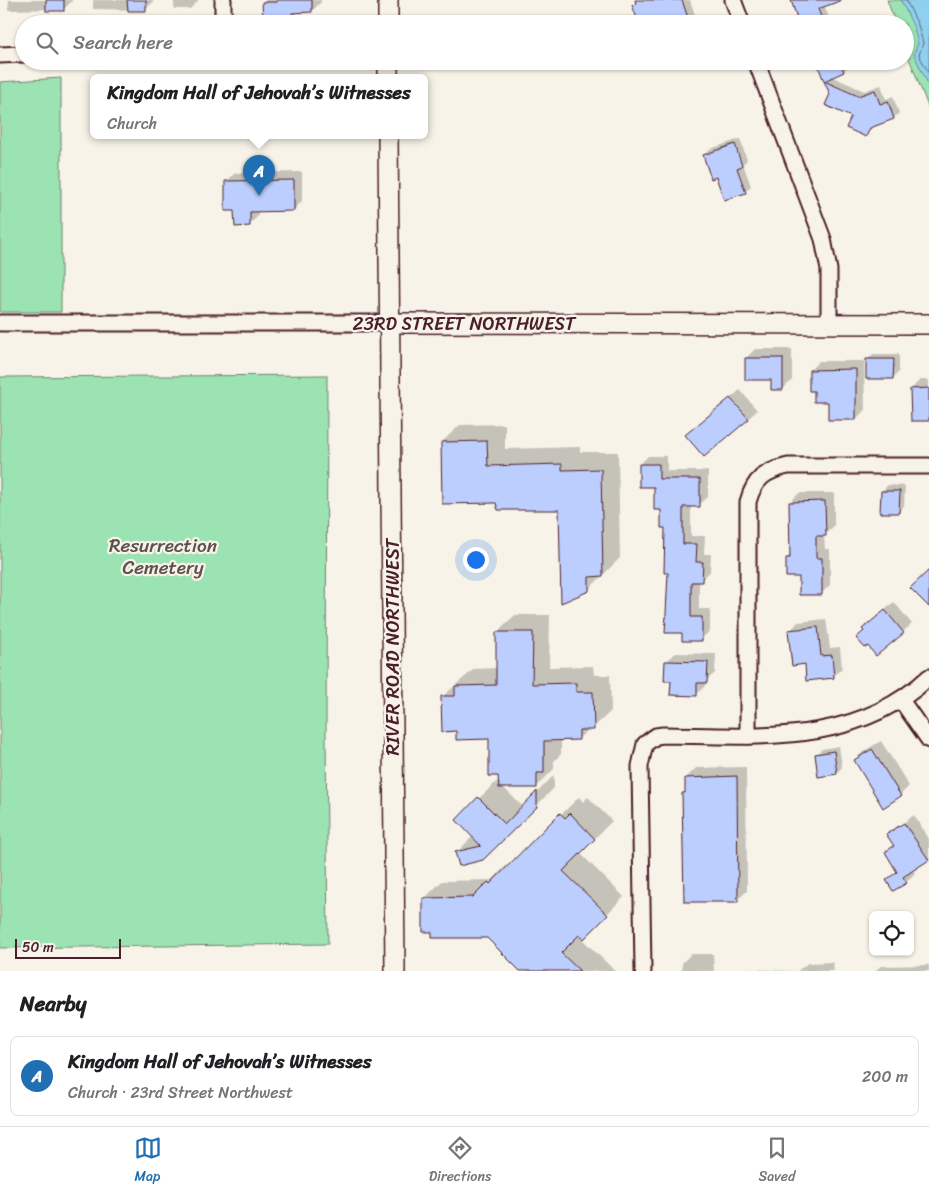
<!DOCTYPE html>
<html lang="en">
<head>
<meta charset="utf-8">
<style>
	:root { --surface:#fff; --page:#f6f6f6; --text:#202124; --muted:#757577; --line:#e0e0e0; --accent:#1f6fb2 }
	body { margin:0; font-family:Sriracha,sans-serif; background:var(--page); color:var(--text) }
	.controls { position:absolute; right:15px; bottom:15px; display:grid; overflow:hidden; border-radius:8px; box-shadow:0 1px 4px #0004 }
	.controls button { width:45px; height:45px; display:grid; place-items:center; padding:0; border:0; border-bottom:1px solid var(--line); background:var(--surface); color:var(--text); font:25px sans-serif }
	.scale { position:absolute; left:15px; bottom:12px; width:106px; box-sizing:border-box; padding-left:5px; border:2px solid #4a1f2b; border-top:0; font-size:14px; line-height:18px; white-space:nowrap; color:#4a1f2b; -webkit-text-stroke:4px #f7f3e8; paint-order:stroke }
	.you { position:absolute; left:475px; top:559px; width:18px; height:18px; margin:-12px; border:4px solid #fff; border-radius:50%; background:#1a73e8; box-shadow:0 0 0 8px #1a73e833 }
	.badge { display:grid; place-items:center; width:32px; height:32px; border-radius:50%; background:var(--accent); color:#fff; font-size:16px; font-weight:700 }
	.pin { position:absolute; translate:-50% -41px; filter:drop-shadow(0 1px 2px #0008) }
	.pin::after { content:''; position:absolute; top:26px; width:18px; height:15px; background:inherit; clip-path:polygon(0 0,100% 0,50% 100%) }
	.popup { position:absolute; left:90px; top:74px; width:338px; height:65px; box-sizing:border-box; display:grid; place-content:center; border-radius:8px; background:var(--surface); filter:drop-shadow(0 1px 4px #0005); font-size:16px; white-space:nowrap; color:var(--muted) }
	.popup b { font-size:19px; color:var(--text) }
	.popup::after { content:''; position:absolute; left:50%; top:100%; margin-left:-10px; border:10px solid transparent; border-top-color:var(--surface) }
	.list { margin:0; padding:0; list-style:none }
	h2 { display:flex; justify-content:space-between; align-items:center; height:65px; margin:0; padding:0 20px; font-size:21px }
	h2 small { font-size:16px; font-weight:400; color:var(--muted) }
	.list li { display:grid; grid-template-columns:32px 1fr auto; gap:15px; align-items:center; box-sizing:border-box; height:80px; margin:0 10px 10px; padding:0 10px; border:1px solid var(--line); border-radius:8px }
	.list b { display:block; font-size:19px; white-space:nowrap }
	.list p { margin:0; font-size:16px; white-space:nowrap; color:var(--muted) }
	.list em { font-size:16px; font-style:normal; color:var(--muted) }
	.icon { flex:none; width:28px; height:28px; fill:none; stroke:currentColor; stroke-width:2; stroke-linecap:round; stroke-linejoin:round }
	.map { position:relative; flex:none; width:929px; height:971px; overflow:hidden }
	.search { position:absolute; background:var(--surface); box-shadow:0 1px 4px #0004; left:15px; right:15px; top:15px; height:55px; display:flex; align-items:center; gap:12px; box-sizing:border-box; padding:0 18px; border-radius:28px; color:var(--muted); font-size:19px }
	.sheet { height:155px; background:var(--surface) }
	nav { display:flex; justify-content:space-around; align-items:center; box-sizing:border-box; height:70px; border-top:1px solid var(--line); background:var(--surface); font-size:14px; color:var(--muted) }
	nav a { display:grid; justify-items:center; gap:2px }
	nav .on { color:var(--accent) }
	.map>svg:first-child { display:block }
	.green { fill:#9be3b2; stroke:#72816e }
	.water { fill:#8ed0ef; stroke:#7389a1 }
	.shadow { fill:#0003 }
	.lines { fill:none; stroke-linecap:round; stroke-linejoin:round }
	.shore { stroke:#656679; stroke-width:1 }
	.building { fill:#bccefe; stroke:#4a1f2b }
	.minor-casing { stroke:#4a1f2b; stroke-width:19 }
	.tertiary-casing { stroke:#4a1f2b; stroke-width:22 }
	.minor { stroke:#f7f3e8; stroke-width:15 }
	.tertiary { stroke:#f7f3e8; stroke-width:19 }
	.labels { text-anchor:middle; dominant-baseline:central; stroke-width:4.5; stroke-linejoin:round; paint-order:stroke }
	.street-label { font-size:19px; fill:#4a1f2b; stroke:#f7f3e8 }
	.park-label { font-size:19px; fill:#5e504d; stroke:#f7f3e8 }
</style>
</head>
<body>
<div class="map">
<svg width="929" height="971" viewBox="0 0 929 971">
	<rect width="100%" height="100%" fill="#f7f3e8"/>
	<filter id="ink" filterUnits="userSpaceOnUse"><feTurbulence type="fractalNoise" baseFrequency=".02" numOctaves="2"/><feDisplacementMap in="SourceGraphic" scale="10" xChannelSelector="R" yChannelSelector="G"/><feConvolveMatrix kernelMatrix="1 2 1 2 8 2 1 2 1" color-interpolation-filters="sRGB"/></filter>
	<g filter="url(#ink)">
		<g class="green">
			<polygon points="887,0 929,0 929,109 905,48 905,24 896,24"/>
			<polygon points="61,78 61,312 0,312 0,82"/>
			<polygon points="327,375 326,735 328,944 0,948 0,377"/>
		</g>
		<polygon class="water" points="901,0 929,0 929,86 915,57 914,53 918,44 914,28"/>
		<g class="shadow">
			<polygon points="9,0 72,0 72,1 64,9 8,10"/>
			<polygon points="93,0 153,0 153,2 145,10 93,9"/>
			<polygon points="174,0 198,0 198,1 190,9 174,9"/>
			<polygon points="266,0 321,0 321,2 312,11 299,11 292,18 264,3"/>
			<polygon points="637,0 690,0 696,18 690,24 669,24 668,19 633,5"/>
			<polygon points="792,0 832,0 824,6 832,24 800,24"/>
			<polygon points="817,61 848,61 849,65 844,71 831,76 864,91 881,85 886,99 893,96 899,113 894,118 873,126 866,136 853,116 831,94 826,82 831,77"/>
			<polygon points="740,139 747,160 743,164 751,186 745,192 717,176 704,155 710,149"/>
			<polygon points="302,172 302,201 294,210 258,211 258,216 249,225 235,210 226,182 235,173"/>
			<polygon points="755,349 792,349 792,380 783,389 746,358"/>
			<polygon points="873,354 899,354 899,372 893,378 868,359"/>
			<polygon points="819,361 864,361 865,410 856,419 816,390 810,370"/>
			<polygon points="920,380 929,380 929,420 911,389"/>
			<polygon points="740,390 757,410 748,419 687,435"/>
			<polygon points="505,424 505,449 580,447 580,452 618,452 620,558 588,590 561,508 497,502 442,442 460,425"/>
			<polygon points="648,456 667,456 667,471 708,471 708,497 699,505 691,505 691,536 705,536 704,554 711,554 710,572 699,581 699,609 710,609 710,631 701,639 683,631 669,572 666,527 662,508 655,486 640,464"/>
			<polygon points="888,485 905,486 904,506 898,512 882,491"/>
			<polygon points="799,493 834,493 834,526 824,535 825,549 830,549 830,585 821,594 800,576 787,558 791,554 790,502"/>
			<polygon points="894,602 912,624 877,654 863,629"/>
			<polygon points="515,615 550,615 549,667 593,666 594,675 610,675 611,711 593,728 589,729 578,739 561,739 561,754 554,761 554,769 536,787 503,787 523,807 554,775 554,788 483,859 457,852 473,836 457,820 497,781 500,784 490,738 457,730 442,697 474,669 497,668 497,633"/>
			<polygon points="826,619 830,648 840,647 842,668 833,677 806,663 790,631 798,622"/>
			<polygon points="675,653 716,654 715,673 705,682 705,686 696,695 672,680 666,662"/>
			<polygon points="881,741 909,786 900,795 855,760 864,751"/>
			<polygon points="839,746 842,767 837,773 816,754 822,749"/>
			<polygon points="746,767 747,891 737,900 683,880 683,793 686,790 686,778 696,768"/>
			<polygon points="579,797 583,802 588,797 612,821 580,853 624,897 582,939 615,971 522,971 487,936 433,930 424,899 442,881 492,880 507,865 508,867"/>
			<polygon points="914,815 929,839 929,858 912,869 915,873 906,882 887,880 898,870 886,852 894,844 888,835"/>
			<polygon points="691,954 713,954 714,971 682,971 682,963"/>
			<polygon points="833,962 834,971 741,971 743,969 797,971 808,963"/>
			<polygon points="929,965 929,971 875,971 881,966"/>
		</g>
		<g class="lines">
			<polyline class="shore" points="906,0 918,25 923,43 919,55 929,74"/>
		</g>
		<g class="building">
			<rect x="46" y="0" width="18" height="11"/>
			<polygon points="127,0 146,0 146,11 128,11"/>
			<polygon points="277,0 312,0 312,12 292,13 292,20 263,20 262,2 277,2"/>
			<polygon points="635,0 682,0 690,24 668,24 667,21 658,24 642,24 641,20 638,21 632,5 636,4"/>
			<polygon points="791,0 840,0 840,1 818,9 824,24 799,24"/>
			<polygon points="816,61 840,61 844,72 824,81"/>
			<polygon points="824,81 858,96 875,90 880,104 888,101 894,119 870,128 866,137 846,128 851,117 825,105 830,94"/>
			<polygon points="735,144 742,166 737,168 746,193 724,200 716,177 711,179 703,155"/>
			<polygon points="294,180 294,211 250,212 250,226 235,227 234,211 225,211 225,181"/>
			<polygon points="745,358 783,358 783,390 771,390 771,380 745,380"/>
			<polygon points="866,359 894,359 893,379 866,379"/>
			<polygon points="856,369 856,420 828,420 828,402 814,402 814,391 809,391 809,370"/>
			<polygon points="929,388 929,421 911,421 910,389"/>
			<polygon points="730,398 749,419 704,457 685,435"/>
			<polygon points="487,441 488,466 562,464 562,470 601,469 603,576 589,577 589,591 561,603 559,510 498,510 496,503 442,504 441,442"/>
			<polygon points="639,464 659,464 659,479 700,479 700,507 683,507 683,544 697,544 696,562 703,562 702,582 691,582 691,617 702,617 702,641 682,641 682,633 665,633 668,573 664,573 665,528 661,528 661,510 654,510 654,487 639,487"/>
			<polygon points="881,491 900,491 899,513 880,513"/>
			<polygon points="825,501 826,536 816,536 816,558 822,558 822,595 799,595 799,577 786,577 786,558 790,558 789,502"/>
			<polygon points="929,570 929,607 910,588"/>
			<polygon points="885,610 904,633 876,656 868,646 865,648 856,638 864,631 862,629"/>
			<polygon points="818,627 821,656 832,655 834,678 806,681 805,664 792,666 788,630"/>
			<polygon points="496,632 533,632 532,684 576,683 576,692 593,692 594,730 579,730 579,740 544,741 544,773 537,773 537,788 499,788 498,776 489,776 489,739 456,740 456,731 442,732 441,696 455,696 455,686 496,685"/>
			<polygon points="665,661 708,662 707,683 697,683 697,696 670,695 671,681 664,681"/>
			<polygon points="872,749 901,796 883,808 854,760"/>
			<polygon points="834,751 837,774 818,777 815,754"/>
			<polygon points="737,776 738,902 684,902 682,793 685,793 685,778"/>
			<polygon points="537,791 537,807 483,860 459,866 455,852 481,846 456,820 478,797 505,824"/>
			<polygon points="560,813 565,818 570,813 595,839 563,871 608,915 584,939 579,935 561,953 580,971 520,971 487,938 432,938 432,932 423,932 423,898 473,897 488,882 490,884"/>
			<polygon points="904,823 929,860 903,877 907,883 893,891 886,880 897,872 885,852 894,846 886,834"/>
		</g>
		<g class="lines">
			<defs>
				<g id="minor">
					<polyline points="223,0 223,24"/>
					<polyline points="733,0 742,24"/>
					<polyline points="0,55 24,54"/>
					<polyline points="756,61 823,239 829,270 829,324"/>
					<polyline points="0,323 389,323"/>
					<polyline points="901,700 929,740"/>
					<path d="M748,736V502C754,479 765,471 788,466H929"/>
					<path d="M643,971L640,766L645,744L656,736L663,735C757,736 855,747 929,677"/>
				</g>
				<g id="tertiary">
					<polyline points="388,0 388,24"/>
					<polyline points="388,61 388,77"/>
					<polyline points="388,135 395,971"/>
					<polyline points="389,323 929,324"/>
				</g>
			</defs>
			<use href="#minor" class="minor-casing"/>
			<use href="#tertiary" class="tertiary-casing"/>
			<use href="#minor" class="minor"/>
			<use href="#tertiary" class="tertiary"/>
		</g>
	</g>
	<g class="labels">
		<g class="street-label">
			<text x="464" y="323">23RD STREET NORTHWEST</text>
			<text transform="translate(392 647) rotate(-90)">RIVER ROAD NORTHWEST</text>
		</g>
		<g class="park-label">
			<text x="163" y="545">Resurrection<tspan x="163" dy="22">Cemetery</tspan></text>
		</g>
	</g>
</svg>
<div class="controls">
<button><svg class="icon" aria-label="locate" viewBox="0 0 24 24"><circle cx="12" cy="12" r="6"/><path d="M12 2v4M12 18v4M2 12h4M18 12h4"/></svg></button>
</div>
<div class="scale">50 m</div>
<div class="you"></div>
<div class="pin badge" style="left:259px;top:196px">A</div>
<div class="popup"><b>Kingdom Hall of Jehovah’s Witnesses</b>Church</div>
<div class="search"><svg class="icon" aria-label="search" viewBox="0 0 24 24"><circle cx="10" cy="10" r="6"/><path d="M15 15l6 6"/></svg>Search here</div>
</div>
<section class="sheet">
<h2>Nearby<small></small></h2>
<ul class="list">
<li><span class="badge">A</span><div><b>Kingdom Hall of Jehovah’s Witnesses</b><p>Church · 23rd Street Northwest</p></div><em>200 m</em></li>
</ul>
</section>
<nav>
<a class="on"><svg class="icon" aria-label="map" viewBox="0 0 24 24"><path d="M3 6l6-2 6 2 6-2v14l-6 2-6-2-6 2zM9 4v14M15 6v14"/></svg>Map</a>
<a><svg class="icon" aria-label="directions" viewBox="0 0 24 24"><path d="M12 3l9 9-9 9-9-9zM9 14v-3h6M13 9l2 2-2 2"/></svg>Directions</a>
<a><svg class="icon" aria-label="saved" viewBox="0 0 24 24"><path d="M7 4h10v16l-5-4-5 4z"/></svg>Saved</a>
</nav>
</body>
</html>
